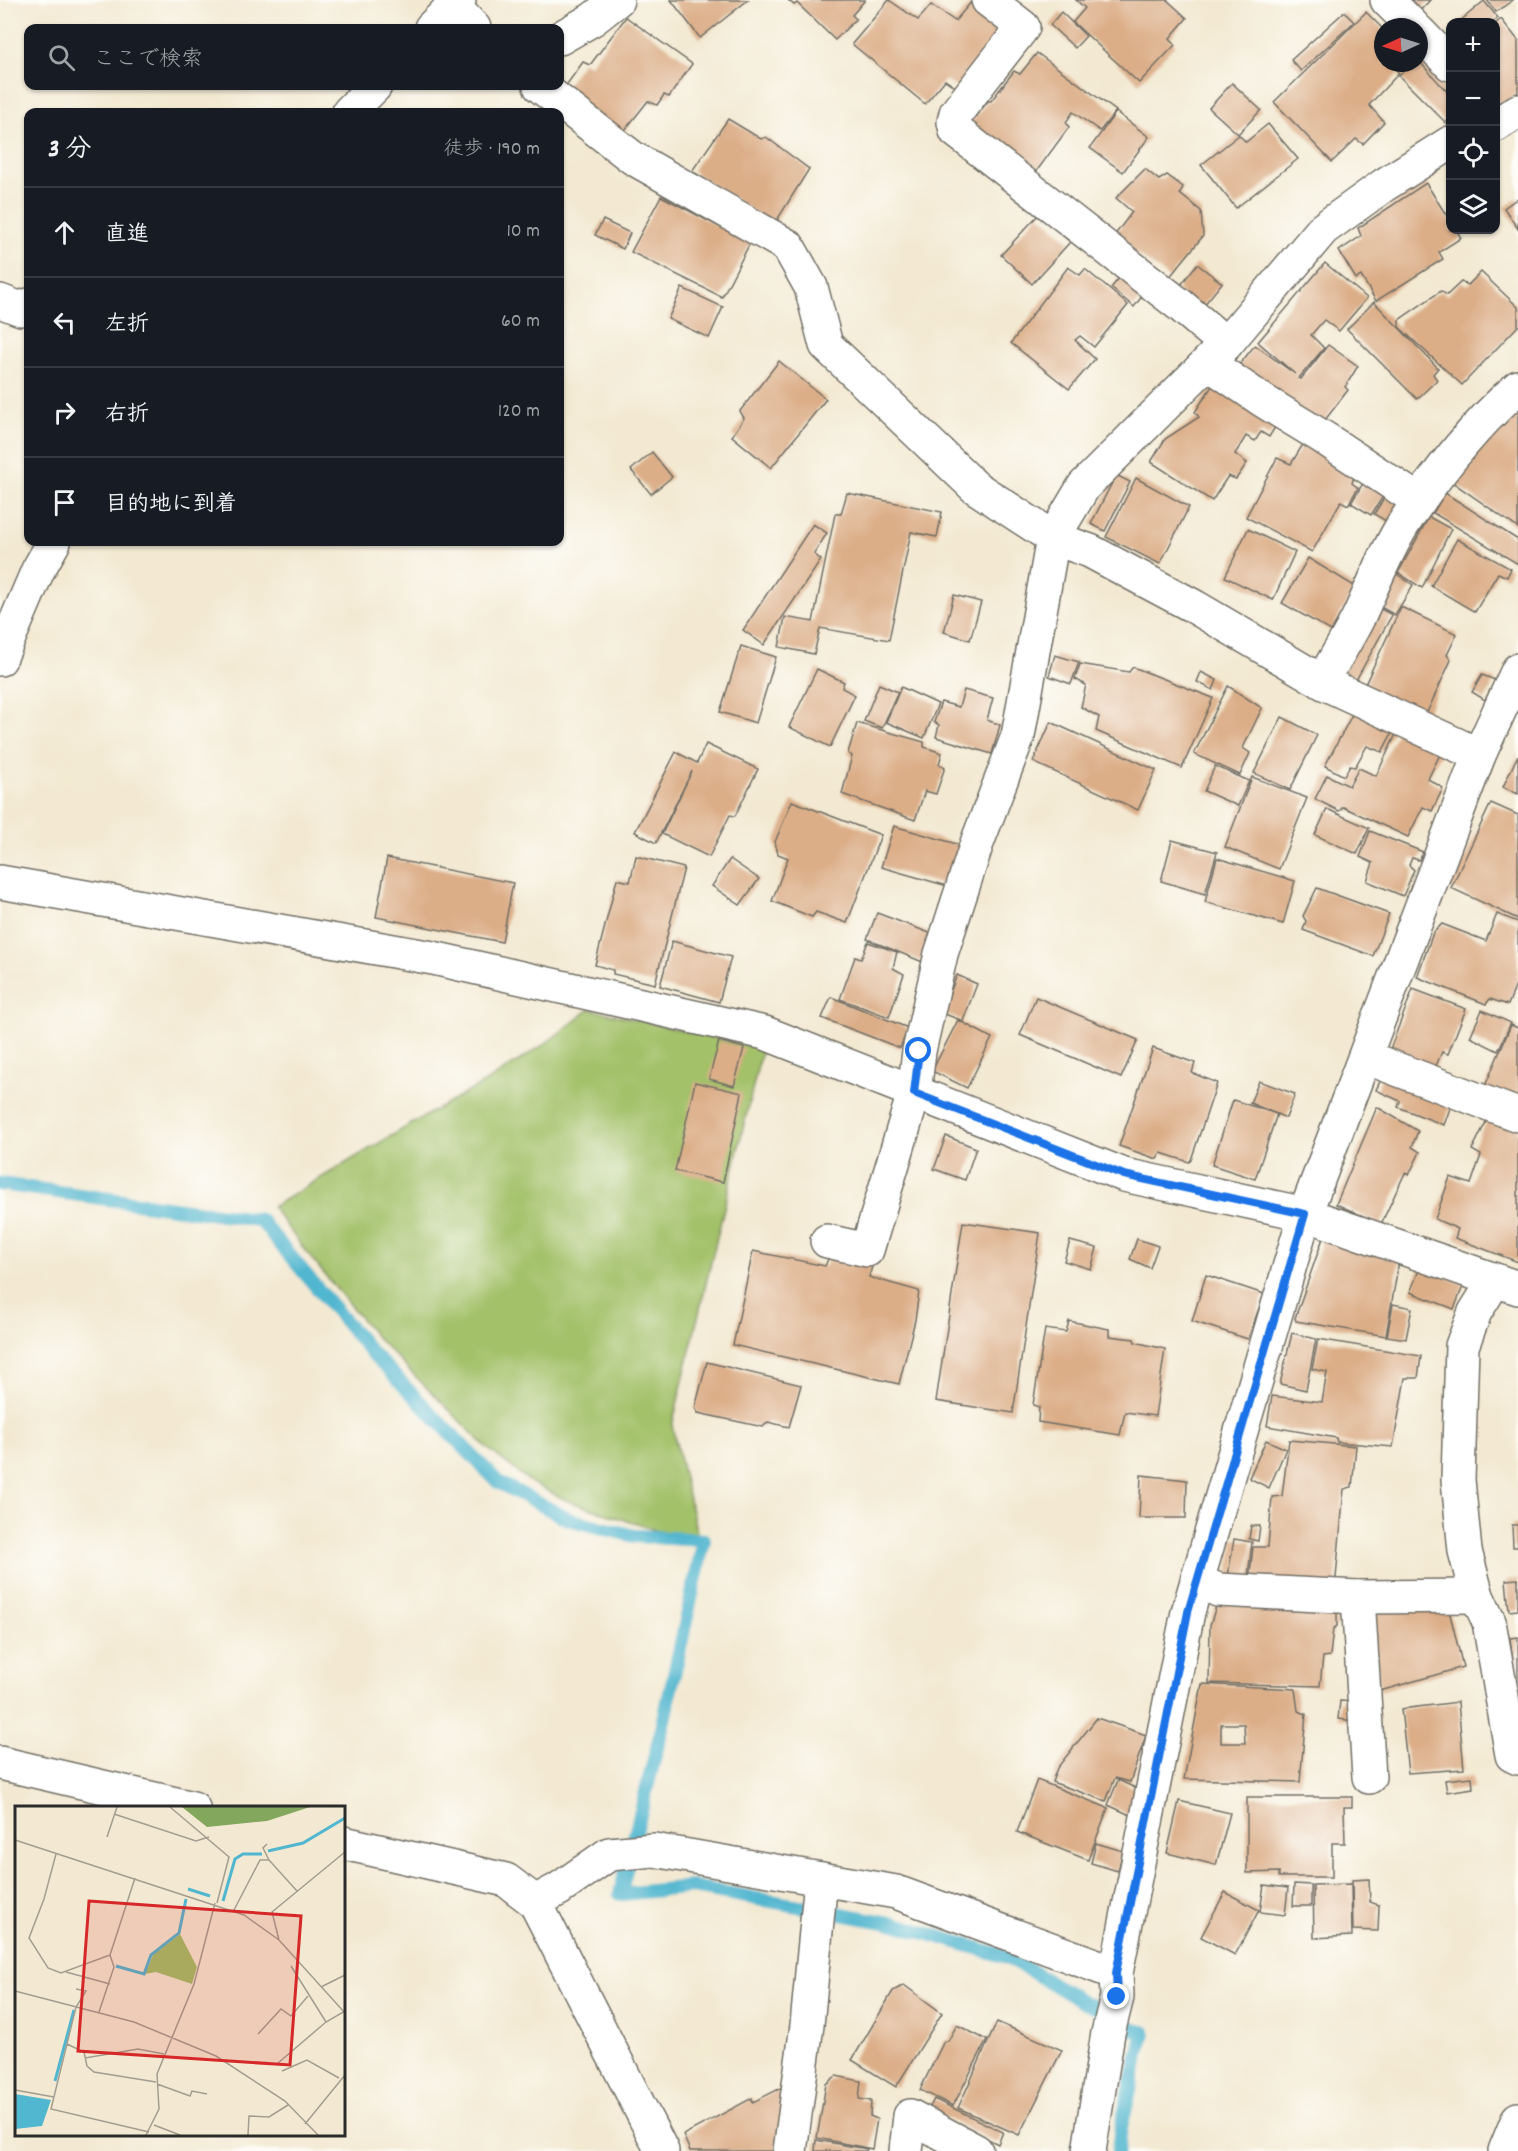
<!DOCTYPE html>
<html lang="ja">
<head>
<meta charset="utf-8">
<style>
	:root { --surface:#171b24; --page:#20242c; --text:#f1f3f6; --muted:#9ea1a6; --line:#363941 }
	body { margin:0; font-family:Dekko,"Klee One",sans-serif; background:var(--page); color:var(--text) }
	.controls { position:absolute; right:18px; top:18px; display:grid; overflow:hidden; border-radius:12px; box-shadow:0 2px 4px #0004 }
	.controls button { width:54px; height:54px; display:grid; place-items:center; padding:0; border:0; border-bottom:2px solid var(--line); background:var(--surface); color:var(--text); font:30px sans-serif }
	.compass { position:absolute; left:1374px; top:18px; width:54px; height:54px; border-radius:50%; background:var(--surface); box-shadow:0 2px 4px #0004; rotate:266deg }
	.stop { position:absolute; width:18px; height:18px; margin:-14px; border:4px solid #1a73e8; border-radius:50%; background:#fff }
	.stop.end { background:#1a73e8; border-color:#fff; box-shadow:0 2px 6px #0008 }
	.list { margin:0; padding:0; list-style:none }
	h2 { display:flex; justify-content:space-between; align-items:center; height:78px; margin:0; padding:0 24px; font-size:26px }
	h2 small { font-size:20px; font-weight:400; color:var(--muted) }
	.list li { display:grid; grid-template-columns:39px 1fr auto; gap:18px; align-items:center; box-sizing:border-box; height:90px; padding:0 24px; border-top:2px solid var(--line) }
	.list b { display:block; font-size:22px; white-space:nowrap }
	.list em { font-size:20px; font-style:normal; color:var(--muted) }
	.icon { flex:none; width:33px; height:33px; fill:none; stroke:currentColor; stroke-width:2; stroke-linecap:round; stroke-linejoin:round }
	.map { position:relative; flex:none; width:1518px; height:2151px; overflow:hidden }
	.search { position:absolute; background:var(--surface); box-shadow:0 2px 4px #0004; left:24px; top:24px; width:540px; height:66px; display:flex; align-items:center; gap:15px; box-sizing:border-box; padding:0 21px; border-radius:12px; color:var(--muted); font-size:22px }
	.panel { position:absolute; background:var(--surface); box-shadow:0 2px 4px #0004; left:24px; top:108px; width:540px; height:438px; border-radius:12px }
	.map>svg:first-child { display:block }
	.green { fill:#a3c169; stroke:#67764a; stroke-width:1.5 }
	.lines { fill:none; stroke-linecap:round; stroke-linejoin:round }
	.stream { stroke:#51b6cf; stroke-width:14 }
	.building { fill:#dcae88; fill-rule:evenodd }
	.minor-casing { stroke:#716e65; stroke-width:36 }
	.minor { stroke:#fff; stroke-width:33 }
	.route { stroke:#1a73e8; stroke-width:8 }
	.inset-river { fill:none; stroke:#51b6cf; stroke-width:3 }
	.inset-road { fill:none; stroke:#a39d8f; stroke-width:1.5 }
	.view { fill:#d62828; fill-opacity:0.15; stroke:#d62828; stroke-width:3 }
	.inset-edge { fill:none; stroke:#2b2b2b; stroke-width:3 }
</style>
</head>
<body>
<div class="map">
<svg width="1518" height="2151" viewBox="0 0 1518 2151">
	<rect width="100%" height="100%" fill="#fdfcf7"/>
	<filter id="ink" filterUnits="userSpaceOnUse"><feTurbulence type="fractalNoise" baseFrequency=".0167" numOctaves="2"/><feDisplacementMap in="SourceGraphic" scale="12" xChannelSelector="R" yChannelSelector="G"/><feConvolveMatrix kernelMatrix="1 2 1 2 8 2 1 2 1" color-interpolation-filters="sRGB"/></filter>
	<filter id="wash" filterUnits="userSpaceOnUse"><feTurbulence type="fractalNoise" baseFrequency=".008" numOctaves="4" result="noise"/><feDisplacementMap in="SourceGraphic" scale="24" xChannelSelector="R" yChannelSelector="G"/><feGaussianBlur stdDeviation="1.35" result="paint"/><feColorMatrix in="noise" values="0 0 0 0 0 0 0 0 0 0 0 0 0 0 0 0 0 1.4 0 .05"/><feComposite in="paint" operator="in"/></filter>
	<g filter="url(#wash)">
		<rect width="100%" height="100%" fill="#f3e9d2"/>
		<polygon class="green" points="590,1009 762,1049 672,1426 697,1534 664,1533 568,1501 532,1483 487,1448 376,1337 307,1253 272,1207 418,1120 491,1079 542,1046"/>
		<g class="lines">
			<polyline class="stream" points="0,1184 260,1220 370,1351 498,1482 568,1519 634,1536 704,1540 663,1724 620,1894 693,1887 896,1924 1007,1957 1087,2004 1107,2012 1134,2030 1144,2032 1121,2127 1118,2151"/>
		</g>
		<g id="blocks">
			<g class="building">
				<polygon points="671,0 748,0 700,38"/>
				<polygon points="788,0 865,0 852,15 856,19 835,40 797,3 794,5"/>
				<polygon points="889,0 918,20 931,5 955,21 973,0 1017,27 960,90 945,80 925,104 852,44"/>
				<polygon points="1076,0 1167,0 1187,18 1170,38 1175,45 1139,83 1073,22 1085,8"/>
				<polygon points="1405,0 1430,0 1418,13"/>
				<polygon points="1487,0 1513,0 1496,12"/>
				<polygon points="1484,1 1498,18 1493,22 1459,22"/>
				<polygon points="1061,12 1086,36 1075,48 1050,25"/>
				<polygon points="1344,12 1354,22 1301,71 1291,60"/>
				<polygon points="1366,12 1383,29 1383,63 1390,63 1399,73 1369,105 1384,122 1363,144 1356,139 1332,162 1274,102"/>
				<polygon points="626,17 692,64 669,97 664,95 657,105 648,101 621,135 562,91 583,62 590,65"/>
				<polygon points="1501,19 1518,40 1518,92 1501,106 1496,99 1496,23"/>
				<polygon points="1037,53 1116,111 1100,131 1073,112 1066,122 1069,127 1036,172 971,123 988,101 991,101 1014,71 1020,74"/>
				<polygon points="1419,61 1450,95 1450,118 1446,123 1399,76 1411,63 1419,63"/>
				<polygon points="1232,83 1261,110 1238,134 1209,108"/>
				<polygon points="1116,112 1149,137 1123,172 1090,148"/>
				<polygon points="728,119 761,139 766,137 809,169 774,225 692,171"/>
				<polygon points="1268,124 1298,159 1236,208 1201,165 1239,135 1246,142"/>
				<polygon points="1145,169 1159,180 1167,175 1183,187 1180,194 1201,211 1203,236 1169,278 1114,236 1132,212 1116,198"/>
				<polygon points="1426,183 1450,221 1450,230 1456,230 1461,238 1439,252 1443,259 1376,301 1361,276 1356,279 1339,251 1361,236 1358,228"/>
				<polygon points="661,196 750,243 722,297 631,252"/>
				<polygon points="1518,198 1518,229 1504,208"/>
				<polygon points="1039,214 1070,242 1032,284 1001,255"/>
				<polygon points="603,220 630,233 623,249 595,235"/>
				<polygon points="1325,263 1367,298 1339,331 1324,320 1311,335 1324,348 1299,378 1301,379 1328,345 1358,366 1345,387 1348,390 1322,424 1235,370 1255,345 1295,374 1258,342"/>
				<polygon points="1197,264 1222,283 1200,310 1177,290"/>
				<polygon points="1068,267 1080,275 1085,269 1128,305 1094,347 1080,336 1075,340 1095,359 1069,389 1011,343"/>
				<polygon points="1481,272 1518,307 1518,326 1462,385 1399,327 1399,320 1441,291 1447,295 1461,282 1468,285"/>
				<polygon points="1120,277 1143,295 1134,307 1111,288"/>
				<polygon points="682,288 723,307 709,338 668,319"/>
				<polygon points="1374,302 1438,368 1433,374 1437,380 1417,399 1347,329"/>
				<polygon points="779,361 826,399 771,468 732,436 744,418 740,411"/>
				<polygon points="1212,386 1277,424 1269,437 1261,432 1255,441 1246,436 1235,454 1247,463 1236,479 1228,476 1212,501 1151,462 1165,439 1199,417 1195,412"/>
				<polygon points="1518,402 1518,528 1448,479"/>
				<polygon points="1305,441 1356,472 1352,483 1358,488 1348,505 1341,501 1312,552 1246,517 1277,458 1291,464"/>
				<polygon points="652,452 672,477 651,494 631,470"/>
				<polygon points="1116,475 1130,482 1105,531 1091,524"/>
				<polygon points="1136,478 1189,507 1160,564 1106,537"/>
				<polygon points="1365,480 1385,493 1371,515 1351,503"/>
				<polygon points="847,493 942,512 937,537 911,532 889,640 820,628 814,654 779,647 785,617 813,622 835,514 841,514"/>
				<polygon points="1445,493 1518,540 1518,564 1433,513"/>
				<polygon points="1386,495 1403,506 1391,524 1374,514"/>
				<polygon points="1429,517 1451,529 1422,588 1398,573"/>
				<polygon points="813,524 827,533 814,554 821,560 764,645 743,630"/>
				<polygon points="1248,529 1295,552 1273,600 1225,577"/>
				<polygon points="1457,539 1511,569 1507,577 1498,573 1475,612 1431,586"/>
				<polygon points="1308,558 1356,587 1331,631 1282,603"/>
				<polygon points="1395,573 1413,585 1395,615 1375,604"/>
				<polygon points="954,595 981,602 970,640 944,632"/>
				<polygon points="1377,607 1392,615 1351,689 1337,680"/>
				<polygon points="1401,607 1457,634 1447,655 1451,660 1424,719 1362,691"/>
				<polygon points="741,646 776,657 756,723 720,712"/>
				<polygon points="1055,655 1079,662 1071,684 1049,676"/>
				<polygon points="1080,664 1129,672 1133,667 1213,698 1182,768 1096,731 1099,717 1081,707 1086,685 1075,679"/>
				<polygon points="817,669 844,682 842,688 855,695 830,747 789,727"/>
				<polygon points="1201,672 1217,680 1213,690 1197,682"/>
				<polygon points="1482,675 1495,680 1485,700 1472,692"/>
				<polygon points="879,684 898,692 882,728 864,721"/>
				<polygon points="1228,686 1262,708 1243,748 1250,753 1240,775 1194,754"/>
				<polygon points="901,687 938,704 924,738 886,722"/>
				<polygon points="964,690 993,698 987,720 1000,725 992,754 936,737 939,725 934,722 941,702 959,707"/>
				<polygon points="1355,709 1394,729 1382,752 1367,746 1355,767 1350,766 1344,776 1325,766"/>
				<polygon points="1282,717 1317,735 1290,790 1254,773"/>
				<polygon points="1051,722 1156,770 1138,810 1033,762"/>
				<polygon points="857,723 924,742 924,747 942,753 939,764 945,767 936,794 925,791 915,820 842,794 852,756 848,753"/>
				<polygon points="1399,728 1443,748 1428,779 1443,788 1432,811 1423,807 1408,837 1343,807 1339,811 1315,799 1327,775 1349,786 1359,768 1376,776"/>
				<polygon points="706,744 758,769 735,816 730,815 709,857 662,834 692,771 656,843 635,832 676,752 697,763"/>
				<polygon points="1518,755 1518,794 1503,787"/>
				<polygon points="1215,766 1249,781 1238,806 1204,791"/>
				<polygon points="1252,777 1307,798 1279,869 1225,847"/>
				<polygon points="792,801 881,835 847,923 816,912 812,917 772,901 788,858 778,854 775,842"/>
				<polygon points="1491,803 1518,815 1518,919 1451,888"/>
				<polygon points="1327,809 1369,828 1357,854 1315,835"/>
				<polygon points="894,826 964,846 951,887 881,867"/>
				<polygon points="1370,831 1423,852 1419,860 1412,858 1409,865 1414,870 1403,896 1367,881 1373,863 1360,857"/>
				<polygon points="1172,840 1217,852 1205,894 1161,881"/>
				<polygon points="636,856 684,868 655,984 613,974 613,970 595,965 617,879 630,882"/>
				<polygon points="387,858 513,883 502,942 376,917"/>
				<polygon points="1217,858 1295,881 1283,924 1205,902"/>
				<polygon points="730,859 759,879 740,905 712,886"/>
				<polygon points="1317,888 1389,914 1373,956 1303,930 1306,921 1303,916"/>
				<polygon points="877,913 935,935 925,963 867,939"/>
				<polygon points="1497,914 1518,922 1518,980 1508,1005 1490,999 1486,1004 1417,977 1433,933 1442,924 1486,941"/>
				<polygon points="672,941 731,957 719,1002 660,986"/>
				<polygon points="868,942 897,952 893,968 904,974 889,1017 840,999 855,957 861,959"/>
				<polygon points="957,975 977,984 963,1021 942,1013"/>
				<polygon points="1413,989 1466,1009 1448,1054 1442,1052 1432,1075 1387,1057"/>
				<polygon points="831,997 908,1028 900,1048 822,1018"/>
				<polygon points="1036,997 1138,1040 1121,1078 1020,1035"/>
				<polygon points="1482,1010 1511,1023 1498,1051 1470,1037"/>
				<polygon points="958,1020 992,1038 967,1088 932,1071"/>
				<polygon points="1511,1025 1518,1028 1518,1109 1482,1093"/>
				<polygon points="719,1041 744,1048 734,1086 709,1079"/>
				<polygon points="1153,1048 1195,1063 1192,1073 1217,1083 1191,1160 1189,1162 1161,1153 1157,1159 1119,1146"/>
				<polygon points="1384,1073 1453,1100 1444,1125 1398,1107 1400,1101 1376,1090"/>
				<polygon points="1259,1081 1295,1094 1286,1118 1250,1103"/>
				<polygon points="695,1082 742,1093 723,1182 675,1171"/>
				<polygon points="1233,1100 1277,1114 1255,1179 1212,1165"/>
				<polygon points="1377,1107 1418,1131 1412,1147 1420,1152 1409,1175 1405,1173 1381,1224 1336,1204"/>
				<polygon points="1490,1114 1518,1125 1518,1262 1455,1238 1458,1229 1435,1219 1450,1177 1471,1184 1481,1155 1472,1150"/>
				<polygon points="946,1136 976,1148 965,1180 934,1169"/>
				<polygon points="963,1222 1040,1233 1013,1413 936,1401"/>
				<polygon points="1323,1238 1399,1261 1386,1336 1296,1321 1295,1318"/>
				<polygon points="1137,1239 1158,1246 1150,1268 1130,1259"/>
				<polygon points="1070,1241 1097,1248 1091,1269 1064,1261"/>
				<polygon points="753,1251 825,1266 831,1252 873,1263 869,1277 919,1291 915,1320 899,1384 733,1345"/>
				<polygon points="1420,1268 1464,1284 1454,1309 1410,1292"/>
				<polygon points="1206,1275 1264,1294 1248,1339 1192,1321"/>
				<polygon points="1393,1304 1412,1308 1406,1339 1387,1336"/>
				<polygon points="1069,1321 1109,1329 1109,1336 1134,1339 1135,1342 1165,1349 1155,1416 1125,1412 1120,1435 1038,1422 1039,1407 1033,1405 1045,1329 1066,1332"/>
				<polygon points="1292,1333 1316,1339 1306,1390 1280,1384"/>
				<polygon points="1318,1339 1421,1356 1418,1378 1405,1378 1393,1447 1337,1442 1336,1438 1267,1426 1272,1396 1322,1402 1327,1372 1312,1369"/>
				<polygon points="707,1362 801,1385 789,1427 768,1422 763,1427 698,1413 695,1408"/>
				<polygon points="1266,1440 1286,1449 1269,1488 1249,1478"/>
				<polygon points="1289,1440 1356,1446 1352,1487 1344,1489 1335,1589 1249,1582 1253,1547 1268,1547 1272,1497 1282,1496"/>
				<polygon points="1141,1475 1187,1480 1186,1518 1139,1518"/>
				<polygon points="1512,1525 1518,1525 1518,1547 1513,1547"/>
				<polygon points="1251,1526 1260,1526 1258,1541 1249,1539"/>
				<polygon points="1234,1539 1252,1542 1247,1584 1228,1576"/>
				<polygon points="1518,1579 1518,1610 1509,1611 1506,1580"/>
				<polygon points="1217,1603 1337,1609 1337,1626 1333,1629 1330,1656 1323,1657 1320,1686 1209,1683 1210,1625"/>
				<polygon points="1448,1606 1463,1667 1380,1691 1369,1612"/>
				<polygon points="1518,1637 1518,1692 1517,1692 1510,1638"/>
				<path d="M1202,1684L1295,1689L1298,1711L1306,1714L1300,1782L1184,1779ZM1221,1724H1244L1245,1743H1221Z"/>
				<polygon points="1340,1701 1355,1702 1354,1721 1338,1719"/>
				<polygon points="1458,1702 1464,1769 1408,1773 1401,1709"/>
				<polygon points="1097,1718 1146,1735 1130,1782 1115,1778 1106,1801 1052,1782 1057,1768"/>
				<polygon points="1472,1777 1473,1788 1447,1792 1445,1780"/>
				<polygon points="1037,1780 1108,1808 1088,1860 1017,1832"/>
				<polygon points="1118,1780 1140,1790 1130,1815 1108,1805"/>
				<polygon points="1247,1797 1352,1797 1352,1807 1344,1807 1345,1843 1332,1843 1332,1877 1279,1877 1279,1872 1247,1873"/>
				<polygon points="1179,1801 1230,1813 1216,1865 1167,1853"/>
				<polygon points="1096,1843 1123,1851 1118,1871 1091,1863"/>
				<polygon points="1369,1879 1370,1902 1379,1905 1378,1931 1353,1930 1352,1880"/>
				<polygon points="1294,1884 1311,1885 1311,1906 1293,1906"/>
				<polygon points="1351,1884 1352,1936 1314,1938 1313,1885"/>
				<polygon points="1264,1885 1288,1888 1285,1915 1260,1912"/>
				<polygon points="1225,1892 1259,1910 1235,1955 1201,1937"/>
				<polygon points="904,1985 942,2013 896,2087 852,2060 893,1991"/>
				<polygon points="997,2022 1062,2050 1019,2135 958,2108"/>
				<polygon points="957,2025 987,2040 953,2106 920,2090 944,2041 948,2041"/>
				<polygon points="836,2076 861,2081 859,2099 871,2101 870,2116 877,2119 872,2149 817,2138 826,2084"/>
				<polygon points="787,2085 777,2151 690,2151 683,2135 752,2098 753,2102"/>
				<polygon points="934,2099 1003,2132 998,2144 929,2109"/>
				<polygon points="816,2140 867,2149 866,2151 815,2151"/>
			</g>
		</g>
	</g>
	<g filter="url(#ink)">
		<use href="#blocks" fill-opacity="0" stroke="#716e65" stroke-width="1.5"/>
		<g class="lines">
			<defs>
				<g id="minor">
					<polyline points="988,0 1023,27 956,113 954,122 956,131 1180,305 1226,344"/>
					<polyline points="1387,0 1414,27"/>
					<polyline points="453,6 474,28"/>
					<polyline points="431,28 459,0"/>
					<polyline points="1419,32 1450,64"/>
					<polyline points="560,38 593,19 617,0"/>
					<polyline points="540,86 633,158 788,246 811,287 826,345 975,487 1053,538 1090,551 1195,607 1326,684 1479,755"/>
					<polyline points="349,112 375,86"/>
					<polyline points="1496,125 1518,111"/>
					<polyline points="0,301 21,309 28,305"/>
					<polyline points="1208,363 1262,400 1324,438 1419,501"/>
					<polyline points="0,659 38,570 54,542"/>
					<path d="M1322,682C1334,660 1347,640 1358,618C1373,586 1385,553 1404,523C1436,474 1474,426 1518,387"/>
					<polyline points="0,882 433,958 765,1033 1124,1175 1305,1214 1518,1288"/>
					<polyline points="1365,1057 1518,1115"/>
					<polyline points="827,1241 867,1250 914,1093 919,1051 941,954 977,843 1018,736 1053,538 1084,486 1226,344 1323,229 1384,185 1450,143"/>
					<polyline points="1495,1280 1475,1312 1462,1346 1458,1480 1465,1551 1477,1596 1489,1622 1512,1755 1518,1758"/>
					<polyline points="1197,1581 1218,1590 1358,1597 1477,1596"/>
					<polyline points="1358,1597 1369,1777"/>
					<polyline points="0,1763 193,1808"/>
					<polyline points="344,1843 506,1880 535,1902 559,1889 609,1854 654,1850 896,1892 1116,1973"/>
					<polyline points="535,1902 662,2151"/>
					<polyline points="790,2151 807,2025 821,1879"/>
					<polyline points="906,2151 910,2116 976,2151"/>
					<polyline points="1089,2151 1108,2033 1117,1997 1116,1973 1188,1612 1197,1581 1305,1214 1479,755 1518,670"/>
					<polyline points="1505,2151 1518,2119"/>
				</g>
			</defs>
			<use href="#minor" class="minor-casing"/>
			<use href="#minor" class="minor"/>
		</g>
	</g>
	<g class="lines" filter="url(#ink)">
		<polyline class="route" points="919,1051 914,1093 1124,1175 1305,1214 1188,1612 1116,1973 1117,1997"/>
	</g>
	<g transform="translate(15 1806)">
		<rect width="330" height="330" fill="#f3e9d2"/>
		<path d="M165,128L182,161L177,178L141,166L130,168L138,149Z" fill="#a3c169"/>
		<path d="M167,1H295L252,15L192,21Z" fill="#82a75d"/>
		<path d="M0,288L36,294L27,320L0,323Z" fill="#51b6cf"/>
		<path class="inset-river" d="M253,45L288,37L330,12M173,83L195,90M208,95L220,53L228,48H247M101,160L129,168L136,149L164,127L171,93M40,275L59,204"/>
		<path class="inset-road" d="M155,1L214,51L202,97M99,8L181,35L194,31M92,31L102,1M0,34L229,109L264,134L330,207M252,38L248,42L254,54M41,48L29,93L14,132L33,162L46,167L95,149M219,104L245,54H254L282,85M264,134L257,106L330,46M276,160L311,216M51,166L95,178M306,181L330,169M61,183L71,185L61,201L36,303L134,326M0,185L119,216L201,250L270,295L303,329M84,206L99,161L95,149L120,72M243,228L266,203L276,210L293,190M52,238L69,246L72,260L79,266L141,276M70,252L123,243L149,248M263,257L311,216L330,205M267,265L292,254L324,272M142,278L175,290L177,285L192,288M0,284L39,291M290,318L330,269M139,319L165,329M131,329L144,303L142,268L179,178L200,97M233,329L234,310L254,311L273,299"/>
		<path class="view" d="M74,95L286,110L275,259L63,245Z"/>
		<rect width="330" height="330" class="inset-edge"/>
	</g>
</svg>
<div class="controls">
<button>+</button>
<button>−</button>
<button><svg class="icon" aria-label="locate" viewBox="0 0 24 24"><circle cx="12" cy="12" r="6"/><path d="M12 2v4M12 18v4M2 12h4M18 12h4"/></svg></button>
<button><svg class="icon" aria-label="layers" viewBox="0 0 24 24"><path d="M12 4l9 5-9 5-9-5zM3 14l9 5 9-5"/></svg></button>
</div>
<svg class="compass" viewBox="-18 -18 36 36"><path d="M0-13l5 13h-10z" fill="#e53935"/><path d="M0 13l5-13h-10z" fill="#9ea1a6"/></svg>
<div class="stop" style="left:919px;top:1051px"></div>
<div class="stop end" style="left:1117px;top:1997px"></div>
<div class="search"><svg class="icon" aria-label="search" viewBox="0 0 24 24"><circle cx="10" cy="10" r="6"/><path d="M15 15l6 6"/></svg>ここで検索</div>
<section class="panel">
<h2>3 分<small>徒歩 · 190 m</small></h2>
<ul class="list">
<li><svg class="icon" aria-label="ahead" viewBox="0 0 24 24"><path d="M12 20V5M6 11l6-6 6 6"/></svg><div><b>直進</b></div><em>10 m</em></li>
<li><svg class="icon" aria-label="left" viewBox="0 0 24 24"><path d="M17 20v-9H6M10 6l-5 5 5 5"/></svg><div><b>左折</b></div><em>60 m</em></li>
<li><svg class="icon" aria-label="right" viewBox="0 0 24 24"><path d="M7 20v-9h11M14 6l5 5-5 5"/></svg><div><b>右折</b></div><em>120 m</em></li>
<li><svg class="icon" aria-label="arrive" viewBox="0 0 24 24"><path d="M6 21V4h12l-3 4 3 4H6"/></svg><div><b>目的地に到着</b></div></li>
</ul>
</section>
</div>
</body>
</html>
